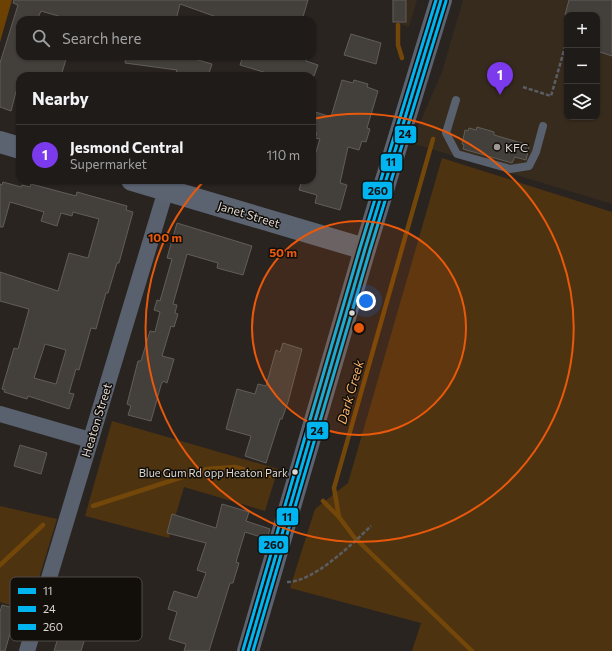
<!DOCTYPE html>
<html lang="en">
<head>
<meta charset="utf-8">
<style>
	:root { --surface:#1f1b18; --page:#2c2825; --text:#f1f3f6; --muted:#a1a1a2; --line:#3c3937; --accent:#7c3aed }
	body { margin:0; font-family:Commissioner,sans-serif; background:var(--page); color:var(--text) }
	.controls { position:absolute; right:12px; top:12px; display:grid; overflow:hidden; border-radius:8px; box-shadow:0 1px 3px #0004 }
	.controls button { width:36px; height:36px; display:grid; place-items:center; padding:0; border:0; border-bottom:1px solid var(--line); background:var(--surface); color:var(--text); font:20px sans-serif }
	.you { position:absolute; left:366px; top:301px; width:14px; height:14px; margin:-10px; border:3px solid #fff; border-radius:50%; background:#1a73e8; box-shadow:0 0 0 6px #1a73e833 }
	.badge { display:grid; place-items:center; width:26px; height:26px; border-radius:50%; background:var(--accent); color:#fff; font-size:13px; font-weight:700 }
	.pin { position:absolute; translate:-50% -33px; filter:drop-shadow(0 1px 2px #0008) }
	.pin::after { content:''; position:absolute; top:21px; width:14px; height:12px; background:inherit; clip-path:polygon(0 0,100% 0,50% 100%) }
	.list { margin:0; padding:0; list-style:none }
	h2 { display:flex; justify-content:space-between; align-items:center; height:52px; margin:0; padding:0 16px; font-size:17px }
	h2 small { font-size:13px; font-weight:400; color:var(--muted) }
	.list li { display:grid; grid-template-columns:26px 1fr auto; gap:12px; align-items:center; box-sizing:border-box; height:60px; padding:0 16px; border-top:1px solid var(--line) }
	.list b { display:block; font-size:15px; white-space:nowrap }
	.list p { margin:0; font-size:13px; white-space:nowrap; color:var(--muted) }
	.list em { font-size:13px; font-style:normal; color:var(--muted) }
	.icon { flex:none; width:22px; height:22px; fill:none; stroke:currentColor; stroke-width:2; stroke-linecap:round; stroke-linejoin:round }
	.map { position:relative; flex:none; width:612px; height:651px; overflow:hidden }
	.search { position:absolute; background:var(--surface); box-shadow:0 1px 3px #0004; left:16px; top:16px; width:300px; height:44px; display:flex; align-items:center; gap:10px; box-sizing:border-box; padding:0 14px; border-radius:12px; color:var(--muted); font-size:15px }
	.panel { position:absolute; background:var(--surface); box-shadow:0 1px 3px #0004; left:16px; top:72px; width:300px; height:112px; border-radius:12px }
	.map>svg:first-child { display:block }
	.built { fill:#372b1e; fill-rule:evenodd }
	.green { fill:#4e3310 }
	.forest { fill:#6c4104 }
	.lines { fill:none; stroke-linecap:round; stroke-linejoin:round }
	.stream { stroke:#734709; stroke-width:4.5 }
	.building { fill:#433f3b; stroke:#615d59; fill-rule:evenodd }
	.path { stroke:#5a5e64; stroke-width:2.5; stroke-dasharray:4 2; stroke-linecap:butt }
	.lane { stroke:#59616e; stroke-width:8 }
	.street { stroke:#59616e; stroke-width:16 }
	.secondary { stroke:#5b6371; stroke-width:22 }
	.bus-1-casing { stroke:#120e0a; stroke-width:6 }
	.bus-2-casing { stroke:#120e0a; stroke-width:6 }
	.bus-3-casing { stroke:#120e0a; stroke-width:6 }
	.bus-1 { stroke:#00b5ef; stroke-width:3 }
	.bus-2 { stroke:#00b5ef; stroke-width:3 }
	.bus-3 { stroke:#00b5ef; stroke-width:3 }
	.ring { fill:none; stroke:#e8590c; stroke-width:2 }
	.poi-dot { fill:#9e9894; stroke:#120e0a; stroke-width:1.5 }
	.bus-dot { fill:#ddd7d2; stroke:#120e0a; stroke-width:1.5 }
	.labels { text-anchor:middle; dominant-baseline:central; stroke-width:3; stroke-linejoin:round; paint-order:stroke }
	.bus-label { font-size:11px; fill:#ddd7d2; stroke:#120e0a; text-anchor:end }
	.poi-label { font-size:12px; fill:#ddd7d2; stroke:#120e0a; text-anchor:start }
	.street-label { font-size:12px; fill:#ddd7d2; stroke:#120e0a }
	.water-label { font-size:13px; font-style:italic; fill:#f8b369; stroke:#120e0a }
	.key { fill:#120e0a; stroke:#4f4a46; stroke-width:1 }
	.key-label { font-size:11px; fill:#ddd7d2 }
	.centre { fill:#e8590c; stroke:#120e0a; stroke-width:2 }
	.ring-label { font-size:12px; text-anchor:middle; font-weight:bold; fill:#e8590c; stroke:#120e0a; stroke-width:3; stroke-linejoin:round; paint-order:stroke }
	.line-badge { stroke:#120e0a; stroke-width:1.5 }
	.pale-badge-label { font-size:11px; text-anchor:middle; font-weight:bold; fill:#111 }
</style>
</head>
<body>
<div class="map">
<svg width="612" height="651" viewBox="0 0 612 651">
	<rect width="100%" height="100%" fill="#292420"/>
	<g class="built">
		<polygon points="392,0 417,0 409,27 392,22"/>
		<path d="M463,0H612V204L411,143L442,72ZM567,15H597V117H567Z"/>
	</g>
	<g class="green">
		<polygon points="442,158 612,212 612,651 412,651 421,623 290,588 315,509 348,483"/>
		<polygon points="112,421 278,469 265,511 184,487 169,538 85,516"/>
		<polygon points="0,506 57,519 29,611 0,602"/>
	</g>
	<polygon class="forest" points="0,0 12,0 0,42"/>
	<g class="lines">
		<g class="stream">
			<polyline points="398,25 398,45 402,58"/>
			<polyline points="433,139 334,488 339,517 354,537 472,651"/>
			<polyline points="323,501 339,517"/>
			<polyline points="93,506 207,469 235,467 269,476"/>
			<polyline points="0,565 43,525"/>
		</g>
	</g>
	<g class="building">
		<polygon points="14,0 308,0 302,20 225,20 180,4 176,20 72,20 41,11 37,20 20,20 20,56 67,56 61,76 20,76 11,111 0,107 0,63 18,5 13,3"/>
		<rect x="393" y="0" width="13" height="22"/>
		<polygon points="569,0 612,0 612,56 597,51 597,15 565,15"/>
		<polygon points="351,34 381,43 376,64 344,55"/>
		<polygon points="126,56 184,56 212,64 208,76 175,76 177,70 125,63"/>
		<polygon points="243,56 307,56 306,61 318,65 314,76 277,76 240,65"/>
		<polygon points="342,80 353,83 354,80 368,84 367,87 378,91 367,128 370,129 366,142 362,141 359,150 348,147 340,183 347,185 340,210 315,203 317,195 299,190 302,180 312,180 312,165 320,139 315,138 317,133 312,131 312,111 331,117"/>
		<polygon points="477,127 494,132 494,135 525,144 525,145 529,147 526,160 515,157 512,163 463,149 464,145 462,144 465,130 468,131 469,128 476,130"/>
		<path d="M3,182L21,187L22,185L30,187L31,184L76,196L77,192L127,206L126,210L133,212L119,263H117L108,293H106L96,329L91,328L79,370L76,369L69,393L74,394L69,409L28,396L27,399L4,392L5,390L2,389L14,348L18,349L29,309L0,301V272L58,291L69,253L88,258L99,219L73,212L72,216L61,213L57,226L41,221L44,212L10,202L3,227H0V184L2,185ZM45,344L66,350L56,384L34,378Z"/>
		<polygon points="177,223 252,246 243,275 217,268 218,263 187,254 173,304 177,305 175,313 178,314 174,327 171,326 162,356 174,359 167,383 163,381 161,385 151,421 128,415 131,406 127,404 138,361 141,361 150,331 155,332 160,312 154,310 157,300 160,301 172,259 167,258"/>
		<polygon points="283,343 302,349 288,402 282,419 280,419 266,463 245,456 251,436 226,429 237,389 255,394 258,384 266,386 276,350 280,352"/>
		<polygon points="20,445 47,453 41,474 14,466"/>
		<polygon points="222,504 249,512 246,521 270,529 267,539 245,532 236,562 239,563 233,583 230,583 209,651 184,651 186,644 169,639 177,612 168,609 174,591 197,598 206,573 197,570 206,543 167,533 172,514 216,528"/>
		<polygon points="69,601 93,609 84,638 85,638 81,651 54,651"/>
		<polygon points="2,605 17,609 5,651 0,651 0,612"/>
	</g>
	<g class="lines">
		<g class="path">
			<polyline points="523,87 551,96 565,47"/>
			<path d="M287,582C314,582 352,544 371,526"/>
		</g>
		<polyline class="lane" points="456,100 446,133 457,154 510,169 529,166 536,152 543,126"/>
		<g class="street">
			<polyline points="0,414 90,440"/>
			<polyline points="27,651 166,190"/>
		</g>
		<g class="secondary">
			<polyline points="0,142 20,148"/>
			<polyline points="132,180 365,249"/>
			<polyline points="248,651 365,249 441,0"/>
		</g>
		<defs>
			<polyline id="bus-1" points="248,651 365,249 441,0"/>
			<polyline id="bus-2" points="253,651 370,250 446,1"/>
			<polyline id="bus-3" points="243,650 360,248 436,0"/>
		</defs>
		<use href="#bus-1" class="bus-1-casing"/>
		<use href="#bus-2" class="bus-2-casing"/>
		<use href="#bus-3" class="bus-3-casing"/>
		<use href="#bus-1" class="bus-1"/>
		<use href="#bus-2" class="bus-2"/>
		<use href="#bus-3" class="bus-3"/>
	</g>
	<circle cx="359" cy="328" r="107" fill="#e8590c" fill-opacity=".12"/>
	<g class="ring">
		<circle cx="359" cy="328" r="107"/>
		<path d="M313 119A214 214 0 1 1 204 181"/>
	</g>
	<circle class="poi-dot" cx="497" cy="147" r="4"/>
	<g class="bus-dot">
		<circle cx="352" cy="313" r="3.5"/>
		<circle cx="295" cy="472" r="3.5"/>
	</g>
	<g class="labels">
		<g class="bus-label">
			<text x="288" y="472">Blue Gum Rd opp Heaton Park</text>
		</g>
		<g class="poi-label">
			<text x="505" y="147">KFC</text>
		</g>
		<g class="street-label">
			<text transform="translate(249 214) rotate(17)">Janet Street</text>
			<text transform="translate(96 420) rotate(-73)">Heaton Street</text>
		</g>
		<g class="water-label">
			<text transform="translate(350 392) rotate(-74)">Dark Creek</text>
		</g>
	</g>
	<rect x="10" y="577" width="132" height="64" rx="6" class="key"/>
	<rect x="18" y="588" width="18" height="6" fill="#00b5ef"/>
	<rect x="18" y="606" width="18" height="6" fill="#00b5ef"/>
	<rect x="18" y="624" width="18" height="6" fill="#00b5ef"/>
	<g class="key-label">
		<text x="43" y="595">11</text>
		<text x="43" y="613">24</text>
		<text x="43" y="631">260</text>
	</g>
	<circle cx="359" cy="328" r="6" class="centre"/>
	<g class="ring-label">
		<text x="165" y="242">100 m</text>
		<text x="283" y="257">50 m</text>
	</g>
	<g class="line-badge">
		<rect x="394" y="125" width="23" height="19" rx="4" fill="#00b5ef"/>
		<rect x="380" y="153" width="23" height="19" rx="4" fill="#00b5ef"/>
		<rect x="362" y="181" width="31" height="19" rx="4" fill="#00b5ef"/>
		<rect x="306" y="421" width="23" height="19" rx="4" fill="#00b5ef"/>
		<rect x="276" y="507" width="23" height="19" rx="4" fill="#00b5ef"/>
		<rect x="258" y="535" width="31" height="19" rx="4" fill="#00b5ef"/>
	</g>
	<g class="pale-badge-label">
		<text x="405" y="138">24</text>
		<text x="391" y="166">11</text>
		<text x="378" y="195">260</text>
		<text x="317" y="435">24</text>
		<text x="287" y="521">11</text>
		<text x="274" y="549">260</text>
	</g>
</svg>
<div class="controls">
<button>+</button>
<button>−</button>
<button><svg class="icon" aria-label="layers" viewBox="0 0 24 24"><path d="M12 4l9 5-9 5-9-5zM3 14l9 5 9-5"/></svg></button>
</div>
<div class="you"></div>
<div class="pin badge" style="left:500px;top:95px">1</div>
<div class="search"><svg class="icon" aria-label="search" viewBox="0 0 24 24"><circle cx="10" cy="10" r="6"/><path d="M15 15l6 6"/></svg>Search here</div>
<section class="panel">
<h2>Nearby<small></small></h2>
<ul class="list">
<li><span class="badge">1</span><div><b>Jesmond Central</b><p>Supermarket</p></div><em>110 m</em></li>
</ul>
</section>
</div>
</body>
</html>
